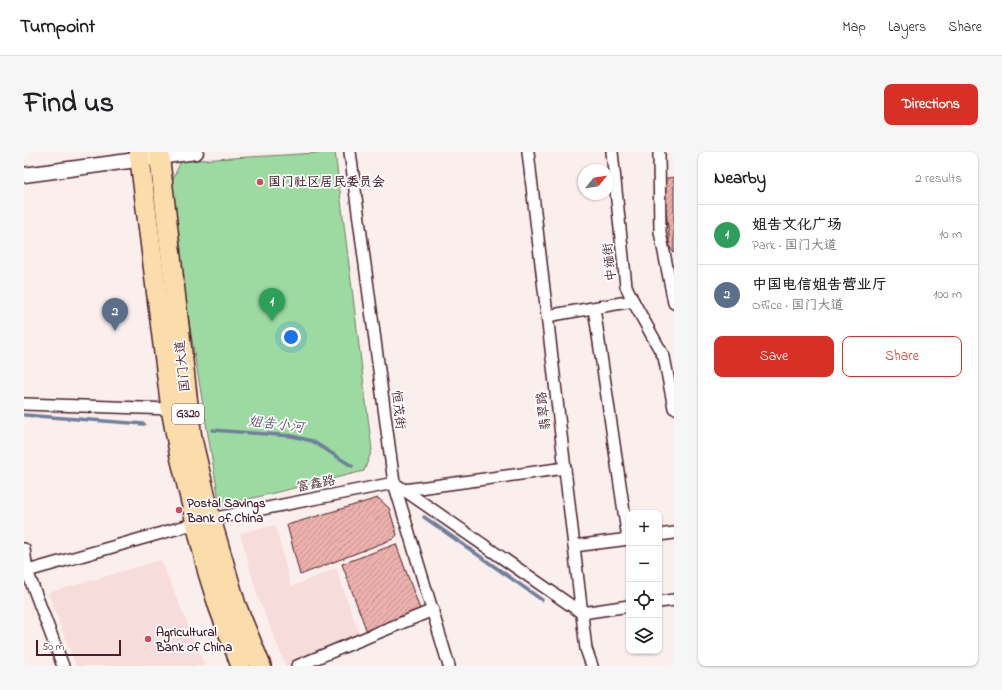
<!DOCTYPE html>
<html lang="en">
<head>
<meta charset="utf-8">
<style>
	:root { --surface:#fff; --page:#f6f6f6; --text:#202124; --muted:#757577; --line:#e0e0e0; --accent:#d93025 }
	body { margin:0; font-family:"Indie Flower","LXGW WenKai TC",sans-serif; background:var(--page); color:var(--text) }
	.controls { position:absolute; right:12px; bottom:12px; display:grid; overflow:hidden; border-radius:8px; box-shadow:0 1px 3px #0004 }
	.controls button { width:36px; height:36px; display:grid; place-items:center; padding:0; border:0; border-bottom:1px solid var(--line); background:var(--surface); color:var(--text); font:20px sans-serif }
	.compass { position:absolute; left:554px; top:12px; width:36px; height:36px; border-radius:50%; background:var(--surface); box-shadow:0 1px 3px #0004; rotate:60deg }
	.scale { position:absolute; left:12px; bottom:10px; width:85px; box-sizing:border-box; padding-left:4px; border:2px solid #4a1f2b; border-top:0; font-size:11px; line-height:14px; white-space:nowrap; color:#4a1f2b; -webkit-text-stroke:3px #fff; paint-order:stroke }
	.you { position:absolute; left:267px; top:185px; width:14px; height:14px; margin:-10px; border:3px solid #fff; border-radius:50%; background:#1a73e8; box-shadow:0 0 0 6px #1a73e833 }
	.badge { display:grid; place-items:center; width:26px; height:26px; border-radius:50%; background:var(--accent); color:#fff; font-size:13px; font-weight:700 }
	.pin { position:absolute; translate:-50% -33px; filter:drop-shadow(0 1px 2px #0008) }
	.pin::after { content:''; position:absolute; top:21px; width:14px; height:12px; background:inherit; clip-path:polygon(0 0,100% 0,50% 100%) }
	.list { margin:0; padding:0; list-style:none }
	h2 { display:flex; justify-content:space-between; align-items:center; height:52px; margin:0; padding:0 16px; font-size:17px }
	h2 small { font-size:13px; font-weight:400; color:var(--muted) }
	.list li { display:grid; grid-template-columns:26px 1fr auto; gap:12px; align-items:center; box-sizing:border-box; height:60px; padding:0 16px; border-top:1px solid var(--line) }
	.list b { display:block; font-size:15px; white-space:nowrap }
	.list p { margin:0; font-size:13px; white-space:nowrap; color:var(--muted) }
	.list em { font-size:13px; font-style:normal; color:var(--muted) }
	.actions { display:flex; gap:8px; padding:12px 16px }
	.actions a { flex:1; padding:9px 0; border:1px solid var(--accent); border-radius:8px; text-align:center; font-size:14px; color:var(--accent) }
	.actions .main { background:var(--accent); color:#fff }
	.icon { flex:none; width:22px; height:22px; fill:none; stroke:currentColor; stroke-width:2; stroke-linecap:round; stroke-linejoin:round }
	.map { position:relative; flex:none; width:650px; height:514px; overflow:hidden; border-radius:8px }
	header { display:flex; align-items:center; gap:24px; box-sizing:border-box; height:56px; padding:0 20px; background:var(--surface); border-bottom:1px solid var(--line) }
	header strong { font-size:19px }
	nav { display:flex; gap:22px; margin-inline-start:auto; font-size:14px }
	.intro { display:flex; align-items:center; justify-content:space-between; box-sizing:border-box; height:96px; padding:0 24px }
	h1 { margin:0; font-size:28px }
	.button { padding:10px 18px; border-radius:8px; background:var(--accent); color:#fff; font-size:14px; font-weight:700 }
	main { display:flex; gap:24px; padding:0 24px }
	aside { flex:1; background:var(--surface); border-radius:8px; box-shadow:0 1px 3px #0004 }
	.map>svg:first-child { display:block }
	.built { fill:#f6dcda }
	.green { fill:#9cdaa2; stroke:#737c66 }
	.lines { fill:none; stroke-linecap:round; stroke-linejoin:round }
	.stream { stroke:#6f7f9b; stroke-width:3.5 }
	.building { fill:url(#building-hatch); stroke:#4a1f2b }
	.minor-casing { stroke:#4a1f2b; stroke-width:14 }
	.tertiary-casing { stroke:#4a1f2b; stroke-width:17 }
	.trunk-casing { stroke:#4a1f2b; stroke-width:22 }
	.minor { stroke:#fff; stroke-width:11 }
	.tertiary { stroke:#fff; stroke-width:14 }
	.trunk { stroke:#fbddab; stroke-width:19 }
	.poi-dot { fill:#d1495b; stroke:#fff; stroke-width:1.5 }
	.labels { text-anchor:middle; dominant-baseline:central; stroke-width:3.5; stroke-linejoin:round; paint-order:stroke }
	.shield { fill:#fff; stroke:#80626b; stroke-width:1 }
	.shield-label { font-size:12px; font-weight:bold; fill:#4a1f2b }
	.poi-label { font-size:13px; font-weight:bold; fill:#4a1f2b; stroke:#fff; text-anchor:start }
	.street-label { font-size:13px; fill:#4a1f2b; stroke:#fff }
	.water-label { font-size:14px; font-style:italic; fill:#60576c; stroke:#fff }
</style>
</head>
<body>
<header>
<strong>Turnpoint</strong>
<nav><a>Map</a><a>Layers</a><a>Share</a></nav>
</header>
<div class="intro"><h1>Find us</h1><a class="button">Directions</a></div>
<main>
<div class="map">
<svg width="650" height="514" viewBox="0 0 650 514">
	<defs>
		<pattern id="building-hatch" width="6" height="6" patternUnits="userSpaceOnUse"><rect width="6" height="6" fill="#ecb1ac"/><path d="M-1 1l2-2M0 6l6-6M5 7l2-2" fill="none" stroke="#c18f8c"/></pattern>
	</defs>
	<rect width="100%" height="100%" fill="#fbefee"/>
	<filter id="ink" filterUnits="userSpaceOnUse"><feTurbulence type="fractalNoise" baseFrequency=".025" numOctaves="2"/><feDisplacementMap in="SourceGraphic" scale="8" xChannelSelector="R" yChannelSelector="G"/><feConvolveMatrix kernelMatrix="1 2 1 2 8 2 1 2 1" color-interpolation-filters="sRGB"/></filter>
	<g filter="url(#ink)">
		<g class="built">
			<polygon points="251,373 267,435 312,416 335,482 264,514 262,514 233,443 216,381"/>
			<polygon points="137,408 181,514 52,514 24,441"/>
		</g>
		<polygon class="green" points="311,0 348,298 340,319 196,354 143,40 157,9"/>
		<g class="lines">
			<g class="stream">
				<polyline points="0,263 120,272"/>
				<polyline points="189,278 268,284 288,289 328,314"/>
				<polyline points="400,365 518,448"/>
			</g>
		</g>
		<g class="building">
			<polygon points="650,25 650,101 646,96 645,92 645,83 638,27"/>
			<polygon points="354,346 365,356 373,383 369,387 276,423 263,373"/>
			<polygon points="372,392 397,460 343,480 318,412"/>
		</g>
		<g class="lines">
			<defs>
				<g id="minor">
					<polyline points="326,0 370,331 425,514"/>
					<polyline points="504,0 562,497 568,514"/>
					<polyline points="588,0 602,134 609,149 640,205 650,256"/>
					<polyline points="635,0 636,80 650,151"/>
					<polyline points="570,156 604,387"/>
					<polyline points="523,164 609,149"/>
					<polyline points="0,252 147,257"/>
					<polyline points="380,338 541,316"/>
					<polyline points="635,383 650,381"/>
					<polyline points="550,394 605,387"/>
					<polyline points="0,397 3,419 39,514"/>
					<polyline points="0,420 187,367 370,331 558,461 605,454"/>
					<polyline points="635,450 650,448"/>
					<polyline points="273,514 409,458"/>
				</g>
				<polyline id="tertiary" points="0,23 172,0"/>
				<g id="trunk">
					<polyline points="115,0 147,257 155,300 184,421 195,456 217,514"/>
					<polyline points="135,0 168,287 187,367 212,453 237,514"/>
				</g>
			</defs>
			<use href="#minor" class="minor-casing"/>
			<use href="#tertiary" class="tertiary-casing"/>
			<use href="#trunk" class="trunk-casing"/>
			<use href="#minor" class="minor"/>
			<use href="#tertiary" class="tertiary"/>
			<use href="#trunk" class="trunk"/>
		</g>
	</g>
	<g class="poi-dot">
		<circle cx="236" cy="30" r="4"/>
		<circle cx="155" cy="358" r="4"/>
		<circle cx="124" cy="487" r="4"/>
	</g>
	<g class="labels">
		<rect class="shield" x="148" y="252" width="32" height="20" rx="3"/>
		<g class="shield-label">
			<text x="164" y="262">G320</text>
		</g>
		<g class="poi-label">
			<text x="244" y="30">国门社区居民委员会</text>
			<text x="163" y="351">Postal Savings<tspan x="163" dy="15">Bank of China</tspan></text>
			<text x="132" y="480">Agricultural<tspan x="132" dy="15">Bank of China</tspan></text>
		</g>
		<g class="street-label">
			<text transform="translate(586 110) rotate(-96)">中缅街</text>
			<text transform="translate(159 214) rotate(-96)">国门大道</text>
			<text transform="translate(374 258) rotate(83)">恒茂街</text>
			<text transform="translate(520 259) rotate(-97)">翡翠路</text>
			<text transform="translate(292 332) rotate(-11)">富鑫路</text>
		</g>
		<g class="water-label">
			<text transform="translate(252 273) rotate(7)">姐告小河</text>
		</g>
	</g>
</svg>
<div class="controls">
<button>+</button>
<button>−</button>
<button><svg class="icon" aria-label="locate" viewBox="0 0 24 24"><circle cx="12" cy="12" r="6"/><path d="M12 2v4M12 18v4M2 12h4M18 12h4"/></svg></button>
<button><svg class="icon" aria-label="layers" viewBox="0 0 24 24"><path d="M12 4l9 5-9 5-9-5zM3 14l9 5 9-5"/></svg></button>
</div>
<svg class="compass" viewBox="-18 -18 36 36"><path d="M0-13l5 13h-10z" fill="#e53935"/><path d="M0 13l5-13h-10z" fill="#757577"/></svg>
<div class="scale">50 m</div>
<div class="you"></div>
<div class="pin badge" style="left:248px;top:169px;background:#2e9e5b">1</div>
<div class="pin badge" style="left:91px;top:179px;background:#5c6f8a">2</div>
</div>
<aside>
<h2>Nearby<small>2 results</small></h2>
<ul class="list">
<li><span class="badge" style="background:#2e9e5b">1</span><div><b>姐告文化广场</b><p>Park · 国门大道</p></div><em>10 m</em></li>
<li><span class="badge" style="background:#5c6f8a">2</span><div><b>中国电信姐告营业厅</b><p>Office · 国门大道</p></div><em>100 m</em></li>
</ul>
<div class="actions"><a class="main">Save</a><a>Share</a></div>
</aside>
</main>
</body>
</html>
